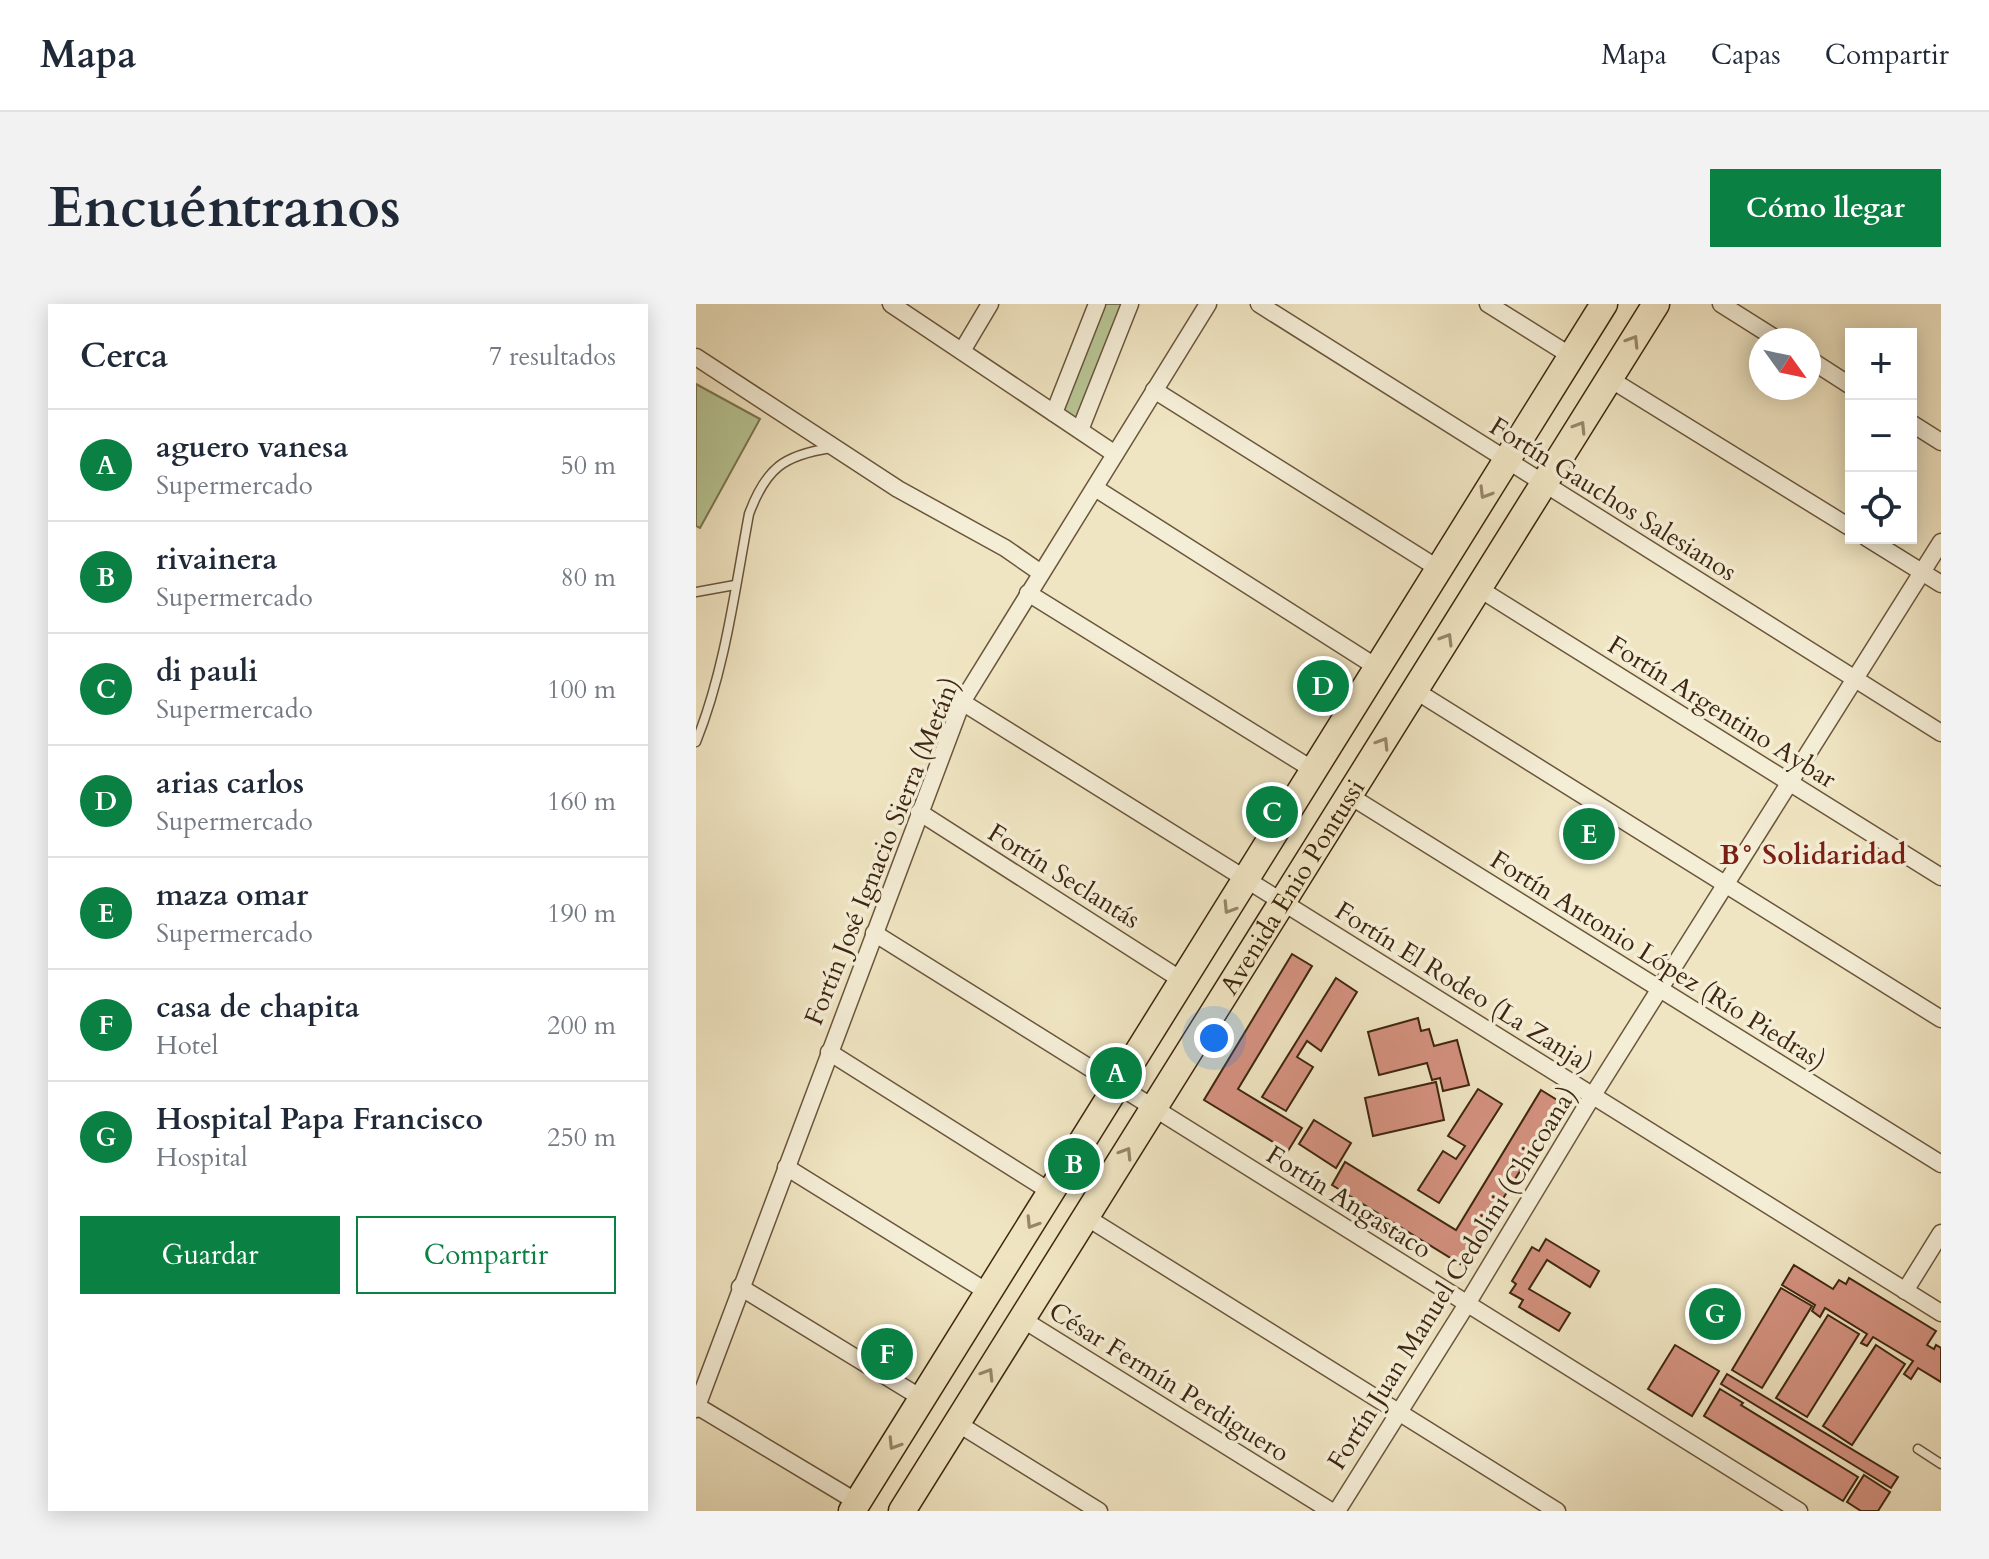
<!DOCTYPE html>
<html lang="es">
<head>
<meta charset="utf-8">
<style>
	:root { --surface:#fff; --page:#f2f2f3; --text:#1f2937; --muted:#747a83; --line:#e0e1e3; --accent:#0b8043 }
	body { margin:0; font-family:Cardo,serif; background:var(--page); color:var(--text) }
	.controls { position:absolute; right:24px; top:24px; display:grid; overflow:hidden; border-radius:0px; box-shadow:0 4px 20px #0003 }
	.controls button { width:72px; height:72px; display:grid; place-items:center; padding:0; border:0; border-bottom:2px solid var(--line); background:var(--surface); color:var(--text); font:40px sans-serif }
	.compass { position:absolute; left:1053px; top:24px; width:72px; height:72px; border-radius:50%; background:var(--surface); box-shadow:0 4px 20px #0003; rotate:123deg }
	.you { position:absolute; left:518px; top:734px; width:28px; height:28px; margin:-20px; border:6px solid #fff; border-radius:50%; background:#1a73e8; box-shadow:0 0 0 12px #1a73e833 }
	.badge { display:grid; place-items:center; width:52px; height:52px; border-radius:50%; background:var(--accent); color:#fff; font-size:26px; font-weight:700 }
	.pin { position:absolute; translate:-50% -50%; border:4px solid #fff; box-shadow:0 2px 8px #0006 }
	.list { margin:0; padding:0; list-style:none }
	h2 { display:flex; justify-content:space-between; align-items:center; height:104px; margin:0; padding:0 32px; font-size:34px }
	h2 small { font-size:26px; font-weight:400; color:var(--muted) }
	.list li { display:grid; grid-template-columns:52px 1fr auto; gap:24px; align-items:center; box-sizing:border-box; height:112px; padding:0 32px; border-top:2px solid var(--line) }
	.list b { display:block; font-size:30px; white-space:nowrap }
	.list p { margin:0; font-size:26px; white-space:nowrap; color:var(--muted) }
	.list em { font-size:26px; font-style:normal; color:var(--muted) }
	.actions { display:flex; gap:16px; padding:24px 32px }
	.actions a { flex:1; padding:18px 0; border:2px solid var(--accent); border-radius:0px; text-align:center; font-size:28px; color:var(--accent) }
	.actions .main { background:var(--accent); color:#fff }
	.icon { flex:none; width:44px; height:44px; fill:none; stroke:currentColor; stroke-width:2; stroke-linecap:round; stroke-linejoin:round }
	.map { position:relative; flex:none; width:1245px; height:1207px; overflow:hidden; border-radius:0px }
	header { display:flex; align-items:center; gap:48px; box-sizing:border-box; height:112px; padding:0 40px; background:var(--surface); border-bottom:2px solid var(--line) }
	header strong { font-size:38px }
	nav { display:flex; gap:44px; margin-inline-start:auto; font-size:28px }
	.intro { display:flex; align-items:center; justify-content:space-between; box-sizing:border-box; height:192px; padding:0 48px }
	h1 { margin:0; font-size:56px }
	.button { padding:20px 36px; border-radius:0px; background:var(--accent); color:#fff; font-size:28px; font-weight:700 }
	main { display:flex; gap:48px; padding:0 48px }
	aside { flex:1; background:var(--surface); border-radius:0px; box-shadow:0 4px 20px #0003 }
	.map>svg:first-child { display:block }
	.green { fill:#b8c594; stroke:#7b7652; stroke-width:2 }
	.building { fill:#d4917f; stroke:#3e2610; stroke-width:2 }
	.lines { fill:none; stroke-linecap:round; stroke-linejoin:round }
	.lane-casing { stroke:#6a563c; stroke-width:11 }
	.street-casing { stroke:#6a563c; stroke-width:19 }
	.primary-casing { stroke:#3e2610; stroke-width:29 }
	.lane { stroke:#f5eed7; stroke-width:8 }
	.street { stroke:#f5eed7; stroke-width:16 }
	.primary { stroke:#f0e5c2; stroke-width:26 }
	.oneway { stroke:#978669 }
	.labels { text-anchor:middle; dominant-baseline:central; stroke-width:7; stroke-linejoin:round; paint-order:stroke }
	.street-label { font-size:26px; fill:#3e2610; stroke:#f5eed7 }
	.neighbourhood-label { font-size:28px; font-weight:bold; fill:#7a1f14; stroke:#f5eed7 }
</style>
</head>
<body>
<header>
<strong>Mapa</strong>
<nav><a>Mapa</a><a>Capas</a><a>Compartir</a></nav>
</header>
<div class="intro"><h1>Encuéntranos</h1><a class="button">Cómo llegar</a></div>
<main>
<aside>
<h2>Cerca<small>7 resultados</small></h2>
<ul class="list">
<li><span class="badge">A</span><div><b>aguero vanesa</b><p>Supermercado</p></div><em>50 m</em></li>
<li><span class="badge">B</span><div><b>rivainera</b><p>Supermercado</p></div><em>80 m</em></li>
<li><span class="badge">C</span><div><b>di pauli</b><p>Supermercado</p></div><em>100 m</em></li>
<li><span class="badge">D</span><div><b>arias carlos</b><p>Supermercado</p></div><em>160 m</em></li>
<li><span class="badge">E</span><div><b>maza omar</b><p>Supermercado</p></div><em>190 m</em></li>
<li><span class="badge">F</span><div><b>casa de chapita</b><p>Hotel</p></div><em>200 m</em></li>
<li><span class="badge">G</span><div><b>Hospital Papa Francisco</b><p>Hospital</p></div><em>250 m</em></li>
</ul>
<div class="actions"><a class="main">Guardar</a><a>Compartir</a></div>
</aside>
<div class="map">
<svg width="1245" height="1207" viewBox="0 0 1245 1207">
	<rect width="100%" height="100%" fill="#f0e5c2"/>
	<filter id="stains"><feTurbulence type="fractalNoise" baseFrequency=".0025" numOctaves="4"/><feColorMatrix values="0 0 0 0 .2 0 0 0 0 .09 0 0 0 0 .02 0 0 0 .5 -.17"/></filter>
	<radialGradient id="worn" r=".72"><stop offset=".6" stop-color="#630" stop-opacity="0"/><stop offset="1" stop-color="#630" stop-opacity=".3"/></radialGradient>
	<g class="green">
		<polygon points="401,0 432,0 382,125 358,109"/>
		<polygon points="0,80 64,115 4,224 0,222"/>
	</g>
	<g class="building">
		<polygon points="596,650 616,662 542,785 606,824 592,847 508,796"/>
		<polygon points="640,674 661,688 625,747 611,737 601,753 617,763 590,807 566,793"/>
		<polygon points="722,714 725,727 733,725 738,742 761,736 773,781 747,787 744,774 736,776 731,759 683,771 672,728"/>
		<polygon points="740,778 748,816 677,832 669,794"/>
		<polygon points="782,785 806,800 743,899 722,886 747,847 760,855 769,842 752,832"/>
		<polygon points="845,786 866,799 766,961 636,881 649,858 760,926"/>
		<polygon points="618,816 655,839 640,864 603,840"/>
		<polygon points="850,935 903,967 894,983 851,956 833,985 874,1009 863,1027 823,1003 827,996 814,989 820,980 816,977 836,943 843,947"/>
		<polygon points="1098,961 1137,985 1143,976 1150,980 1153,974 1240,1027 1231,1041 1238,1045 1240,1041 1245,1044 1245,1078 1222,1064 1215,1075 1208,1070 1217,1057 1177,1033 1171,1042 1165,1039 1171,1030 1129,1004 1124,1013 1116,1007 1119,1001 1086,981"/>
		<polygon points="1085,984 1116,1002 1066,1084 1036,1066"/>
		<polygon points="1132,1011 1163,1030 1111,1113 1080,1094"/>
		<polygon points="979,1041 1023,1067 996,1112 952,1085"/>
		<polygon points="1180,1041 1209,1060 1156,1141 1127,1122"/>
		<polygon points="1031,1070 1202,1173 1195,1184 1025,1080"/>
		<polygon points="1024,1085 1047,1099 1045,1101 1162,1173 1147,1197 1008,1112"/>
		<polygon points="1168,1171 1194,1188 1182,1207 1165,1207 1151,1198"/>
	</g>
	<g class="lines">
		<defs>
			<g id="lane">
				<polyline points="0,288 39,281"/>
				<path d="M0,438C29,366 39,285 53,210C70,164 88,151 135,144"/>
				<polyline points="1222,1145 1245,1160"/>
			</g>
			<g id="street">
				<polyline points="195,0 419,150"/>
				<polyline points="563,0 1245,429"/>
				<polyline points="792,0 875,52"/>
				<polyline points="1025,0 1082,36"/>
				<polyline points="266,47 294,0"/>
				<polyline points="0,53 202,185 309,244 345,269"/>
				<polyline points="1113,55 1155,82"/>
				<polyline points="914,75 1155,224"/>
				<polyline points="458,86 743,265"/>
				<polyline points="358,109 401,0"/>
				<polyline points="1215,119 1245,138"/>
				<polyline points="384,126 434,0"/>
				<polyline points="399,184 682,364"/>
				<polyline points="1171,234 1245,280"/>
				<polyline points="782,284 1245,573"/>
				<polyline points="332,289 619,467"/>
				<polyline points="720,387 1245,715"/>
				<polyline points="266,398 1245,1009"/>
				<polyline points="654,492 1245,860"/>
				<polyline points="223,508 487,677"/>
				<polyline points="178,629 1103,1207"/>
				<polyline points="133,748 355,888"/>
				<polyline points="90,863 293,989"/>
				<polyline points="390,913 861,1207"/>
				<polyline points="44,983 227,1095"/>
				<polyline points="1209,987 1245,929"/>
				<polyline points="326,1015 635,1207"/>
				<polyline points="1,1102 161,1198"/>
				<polyline points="0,1105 266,398 512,0"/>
				<polyline points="261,1119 403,1207"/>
				<polyline points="641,1207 771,1000 897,791 1245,238"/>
			</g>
			<g id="primary">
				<polyline points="156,1207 908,0"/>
				<path id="s1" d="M206,1207L960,0"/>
			</g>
		</defs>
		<use href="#lane" class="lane-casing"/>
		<use href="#street" class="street-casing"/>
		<use href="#primary" class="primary-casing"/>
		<use href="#lane" class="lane"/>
		<use href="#street" class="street"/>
		<use href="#primary" class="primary"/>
	</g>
	<defs><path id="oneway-chevron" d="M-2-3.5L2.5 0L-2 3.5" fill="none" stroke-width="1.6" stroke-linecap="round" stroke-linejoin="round" transform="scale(2)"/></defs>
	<g class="oneway">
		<use href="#oneway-chevron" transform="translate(937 37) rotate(-58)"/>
		<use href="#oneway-chevron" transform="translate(884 123) rotate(-58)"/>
		<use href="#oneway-chevron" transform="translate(789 189) rotate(121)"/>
		<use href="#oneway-chevron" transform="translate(751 335) rotate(-59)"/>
		<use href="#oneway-chevron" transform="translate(687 439) rotate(-58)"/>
		<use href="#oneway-chevron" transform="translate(533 604) rotate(122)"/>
		<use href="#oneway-chevron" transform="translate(430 849) rotate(-58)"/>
		<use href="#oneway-chevron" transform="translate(336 919) rotate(122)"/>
		<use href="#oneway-chevron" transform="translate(292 1070) rotate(-58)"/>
		<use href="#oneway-chevron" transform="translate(198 1140) rotate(122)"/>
	</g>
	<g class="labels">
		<g class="street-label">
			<text transform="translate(917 195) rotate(32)">Fortín Gauchos Salesianos</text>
			<text transform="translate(1026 408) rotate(32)">Fortín Argentino Aybar</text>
			<text transform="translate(186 547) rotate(-68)">Fortín José Ignacio Sierra (Metán)</text>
			<text transform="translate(368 572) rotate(32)">Fortín Seclantás</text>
			<text stroke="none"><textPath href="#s1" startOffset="736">Avenida Enio Pontussi</textPath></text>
			<text transform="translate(962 656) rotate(32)">Fortín Antonio López (Río Piedras)</text>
			<text transform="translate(768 683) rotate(32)">Fortín El Rodeo (La Zanja)</text>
			<text transform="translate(653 898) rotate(32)">Fortín Angastaco</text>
			<text transform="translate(756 974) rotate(-58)">Fortín Juan Manuel Cedolini (Chicoana)</text>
			<text transform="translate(473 1078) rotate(32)">César Fermín Perdiguero</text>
		</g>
		<g class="neighbourhood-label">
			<text x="1117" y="551">B° Solidaridad</text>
		</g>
	</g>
	<rect width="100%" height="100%" filter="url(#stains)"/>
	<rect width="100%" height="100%" fill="url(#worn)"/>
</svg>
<div class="controls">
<button>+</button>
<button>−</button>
<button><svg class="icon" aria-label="locate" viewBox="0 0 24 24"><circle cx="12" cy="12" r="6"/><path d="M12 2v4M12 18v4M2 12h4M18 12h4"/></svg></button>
</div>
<svg class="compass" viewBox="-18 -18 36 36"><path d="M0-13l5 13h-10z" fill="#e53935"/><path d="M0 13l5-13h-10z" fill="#747a83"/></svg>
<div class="you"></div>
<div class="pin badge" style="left:420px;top:769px">A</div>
<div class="pin badge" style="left:378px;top:860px">B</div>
<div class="pin badge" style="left:576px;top:508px">C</div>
<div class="pin badge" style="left:627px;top:382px">D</div>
<div class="pin badge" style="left:893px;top:530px">E</div>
<div class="pin badge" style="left:191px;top:1050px">F</div>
<div class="pin badge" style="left:1019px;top:1010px">G</div>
</div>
</main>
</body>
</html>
